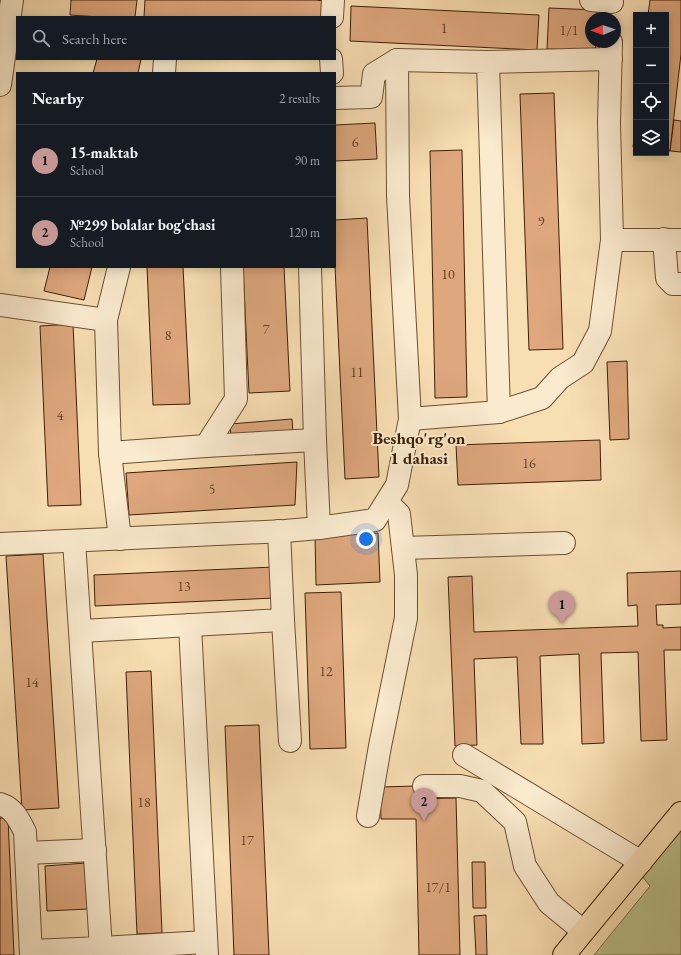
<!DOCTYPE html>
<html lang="en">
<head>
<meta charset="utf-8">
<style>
	:root { --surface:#171b24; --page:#20242c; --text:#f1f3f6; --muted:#9ea1a6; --line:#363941; --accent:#c59692 }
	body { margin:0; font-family:"EB Garamond",serif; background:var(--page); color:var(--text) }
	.controls { position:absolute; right:12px; top:12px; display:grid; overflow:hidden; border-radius:0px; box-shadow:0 2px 10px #0003 }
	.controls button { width:36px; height:36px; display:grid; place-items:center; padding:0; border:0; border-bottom:1px solid var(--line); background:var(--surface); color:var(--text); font:20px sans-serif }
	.compass { position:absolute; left:585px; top:12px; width:36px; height:36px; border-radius:50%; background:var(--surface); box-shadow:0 2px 10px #0003; rotate:268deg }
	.you { position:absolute; left:366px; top:539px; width:14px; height:14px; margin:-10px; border:3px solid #fff; border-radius:50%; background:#1a73e8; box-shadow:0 0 0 6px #1a73e833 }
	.badge { display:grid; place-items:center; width:26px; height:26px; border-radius:50%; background:var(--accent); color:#111; font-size:13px; font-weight:700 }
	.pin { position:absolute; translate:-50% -33px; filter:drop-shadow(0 1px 2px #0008) }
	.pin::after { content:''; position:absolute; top:21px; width:14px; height:12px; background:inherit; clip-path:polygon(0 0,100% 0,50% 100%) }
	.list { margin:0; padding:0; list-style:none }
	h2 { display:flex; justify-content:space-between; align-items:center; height:52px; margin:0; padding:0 16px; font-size:17px }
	h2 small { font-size:13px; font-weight:400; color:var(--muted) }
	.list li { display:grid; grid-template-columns:26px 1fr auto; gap:12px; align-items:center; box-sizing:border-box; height:72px; padding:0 16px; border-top:1px solid var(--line) }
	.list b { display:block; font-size:15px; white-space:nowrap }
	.list p { margin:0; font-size:13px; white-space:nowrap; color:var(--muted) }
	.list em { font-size:13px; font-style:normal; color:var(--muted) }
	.icon { flex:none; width:22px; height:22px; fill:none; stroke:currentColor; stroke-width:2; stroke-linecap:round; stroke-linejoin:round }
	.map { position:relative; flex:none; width:681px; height:955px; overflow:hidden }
	.search { position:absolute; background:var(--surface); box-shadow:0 2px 10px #0003; left:16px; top:16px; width:320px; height:44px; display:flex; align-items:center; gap:10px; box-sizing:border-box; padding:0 14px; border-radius:0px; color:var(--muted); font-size:15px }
	.panel { position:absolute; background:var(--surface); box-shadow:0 2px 10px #0003; left:16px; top:72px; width:320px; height:196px; border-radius:0px }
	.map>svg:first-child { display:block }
	.green { fill:#bcc18e; stroke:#7c704a }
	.building { fill:#dea77e; stroke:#3d1f07 }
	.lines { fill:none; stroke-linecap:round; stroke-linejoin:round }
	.minor-casing { stroke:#6c4f32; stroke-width:24 }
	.major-casing { stroke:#3d1f07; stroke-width:24 }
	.minor { stroke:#faeace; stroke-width:22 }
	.major { stroke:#f8deb3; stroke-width:22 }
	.labels { text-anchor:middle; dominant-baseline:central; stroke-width:4; stroke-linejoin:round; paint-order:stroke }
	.number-label { font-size:14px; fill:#654125 }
	.neighbourhood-label { font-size:17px; font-weight:bold; fill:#3d1f07; stroke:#faeace }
</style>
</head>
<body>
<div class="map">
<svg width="681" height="955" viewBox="0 0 681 955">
	<rect width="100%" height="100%" fill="#f8deb3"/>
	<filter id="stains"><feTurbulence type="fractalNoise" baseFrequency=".005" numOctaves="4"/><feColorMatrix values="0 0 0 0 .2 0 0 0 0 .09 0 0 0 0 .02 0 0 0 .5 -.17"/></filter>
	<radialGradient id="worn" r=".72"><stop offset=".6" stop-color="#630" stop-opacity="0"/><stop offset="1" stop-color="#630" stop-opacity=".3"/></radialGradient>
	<polygon class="green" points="681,827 681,955 594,955 650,886 641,875"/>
	<g class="building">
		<polygon points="71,0 137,0 135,17 100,17 70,15"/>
		<polygon points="145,0 316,0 323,1 322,17 144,17"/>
		<polygon points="650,0 681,0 681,54 670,151 666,151 666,15 648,15"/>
		<polygon points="351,6 539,15 537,50 350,41"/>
		<polygon points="549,8 597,10 597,18 591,18 591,42 596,42 595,51 547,49"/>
		<polygon points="97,59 141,59 138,73 93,73"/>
		<polygon points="554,93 563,349 529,350 520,94"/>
		<polygon points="674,120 681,121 681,152 670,151"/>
		<polygon points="375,123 377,159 335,161 335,125"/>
		<polygon points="636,124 636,148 633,147"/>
		<polygon points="462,150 467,397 435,398 430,151"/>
		<polygon points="367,218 379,477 345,479 335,267 335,220"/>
		<polygon points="50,267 92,267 84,300 44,291"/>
		<polygon points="147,267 183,267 190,404 153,405"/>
		<polygon points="243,267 284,267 290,391 249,393"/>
		<polygon points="73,324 81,505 48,506 40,326"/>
		<polygon points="627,361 629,439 610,440 607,362"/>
		<polygon points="292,419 293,434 231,438 230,424"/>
		<polygon points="600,440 601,480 458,485 456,445"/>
		<polygon points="297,462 295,505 129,515 126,473"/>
		<polygon points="378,533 380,582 316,585 315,535"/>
		<polygon points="43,554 59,808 22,810 6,556"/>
		<polygon points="274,567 275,598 95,606 94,575"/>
		<polygon points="681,571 681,604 656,605 657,625 663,625 663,628 681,627 681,650 664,650 667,740 641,741 638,652 601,653 604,743 582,744 579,654 540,656 543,744 521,744 517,657 474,659 477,745 455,746 448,577 472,576 474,632 638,626 637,605 628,606 627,573"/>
		<polygon points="341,592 346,748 310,749 305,593"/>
		<polygon points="151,671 162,933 137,934 126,672"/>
		<polygon points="259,725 269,955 234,955 225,726"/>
		<polygon points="415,786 415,799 456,798 460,955 419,955 416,819 381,819 380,787"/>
		<polygon points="0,818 8,818 14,955 0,955"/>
		<polygon points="472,862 485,862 486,908 473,908"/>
		<polygon points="86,863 88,909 47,911 45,866"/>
		<polygon points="486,915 487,955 476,955 474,916"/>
	</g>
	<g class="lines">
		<defs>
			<g id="minor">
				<polyline points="591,0 612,2"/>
				<polyline points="332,17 333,0"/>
				<polyline points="331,59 332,73"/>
				<polyline points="488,62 611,59"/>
				<polyline points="164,73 165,59"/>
				<polyline points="0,85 12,0"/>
				<polyline points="335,98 371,97 374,74 397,60 488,62 499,412"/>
				<polyline points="664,239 667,278 673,284 681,284"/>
				<polyline points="612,240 681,240"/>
				<polyline points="119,267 106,320 110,453 206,446 236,399 232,267"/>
				<polyline points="310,267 315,440 319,528"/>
				<polyline points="0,305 106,320"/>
				<polyline points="410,419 499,412 542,398 560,378 583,363 600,331 612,240 609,123 611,42"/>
				<polyline points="206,446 315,440"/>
				<polyline points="110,453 120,539"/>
				<polyline points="0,544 285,531 319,528 375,520 397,485 410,419 398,196 397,60"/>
				<polyline points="403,548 564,543"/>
				<polyline points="283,620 290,741"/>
				<polyline points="190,625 207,955"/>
				<polyline points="81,631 283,620 279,531"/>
				<polyline points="464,755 641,862"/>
				<polyline points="424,786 460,786 482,791 515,822 525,866 549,903 583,931"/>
				<path d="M0,804C14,808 19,820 25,832L31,955"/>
				<polyline points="368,816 380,746 406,618 406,575 399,514 387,502"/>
				<polyline points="26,853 95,850"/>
				<polyline points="101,948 206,942"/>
				<polyline points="31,951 101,948 74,541"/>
			</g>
			<polyline id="major" points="564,955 681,813"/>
		</defs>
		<use href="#minor" class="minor-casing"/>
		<use href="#major" class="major-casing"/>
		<use href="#minor" class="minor"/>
		<use href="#major" class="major"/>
	</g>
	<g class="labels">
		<g class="number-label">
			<text x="444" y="28">1</text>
			<text x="569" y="30">1/1</text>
			<text x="355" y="142">6</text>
			<text x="541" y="221">9</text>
			<text x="448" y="274">10</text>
			<text x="266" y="329">7</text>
			<text x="168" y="335">8</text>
			<text x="357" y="372">11</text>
			<text x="60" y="415">4</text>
			<text x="529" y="463">16</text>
			<text x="212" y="489">5</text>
			<text x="184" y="586">13</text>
			<text x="326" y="671">12</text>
			<text x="32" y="682">14</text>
			<text x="144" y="802">18</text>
			<text x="247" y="840">17</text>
			<text x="438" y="887">17/1</text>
		</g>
		<g class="neighbourhood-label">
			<text x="419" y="438">Beshqo'rg'on<tspan x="419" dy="20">1 dahasi</tspan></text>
		</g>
	</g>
	<rect width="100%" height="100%" filter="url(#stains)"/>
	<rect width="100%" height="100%" fill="url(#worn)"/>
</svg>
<div class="controls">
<button>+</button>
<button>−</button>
<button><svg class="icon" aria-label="locate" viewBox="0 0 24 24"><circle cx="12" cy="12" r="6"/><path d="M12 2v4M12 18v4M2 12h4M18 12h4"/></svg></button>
<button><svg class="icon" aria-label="layers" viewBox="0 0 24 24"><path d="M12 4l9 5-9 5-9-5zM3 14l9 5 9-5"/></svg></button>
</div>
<svg class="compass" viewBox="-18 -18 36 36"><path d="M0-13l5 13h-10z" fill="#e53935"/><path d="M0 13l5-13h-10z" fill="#9ea1a6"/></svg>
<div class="you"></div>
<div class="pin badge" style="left:562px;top:624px">1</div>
<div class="pin badge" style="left:424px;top:821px">2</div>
<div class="search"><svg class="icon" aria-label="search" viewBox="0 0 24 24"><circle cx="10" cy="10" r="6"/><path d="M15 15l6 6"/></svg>Search here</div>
<section class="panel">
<h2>Nearby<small>2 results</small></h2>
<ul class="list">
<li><span class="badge">1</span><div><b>15-maktab</b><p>School</p></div><em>90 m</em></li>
<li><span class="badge">2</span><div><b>№299 bolalar bog'chasi</b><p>School</p></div><em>120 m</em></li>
</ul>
</section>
</div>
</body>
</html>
